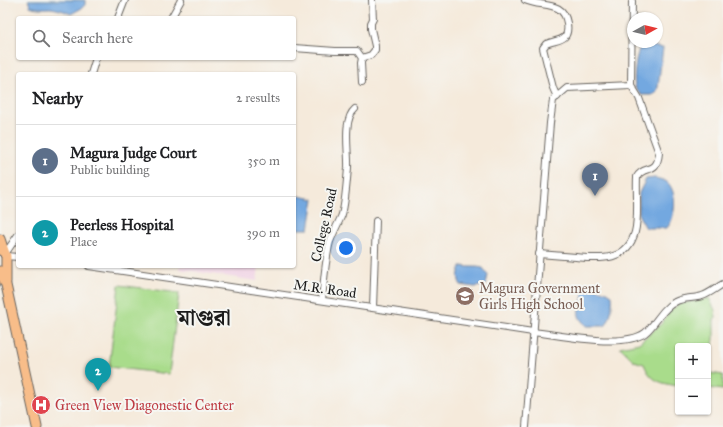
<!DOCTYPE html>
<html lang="en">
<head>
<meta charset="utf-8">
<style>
	:root { --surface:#fff; --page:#f2f2f2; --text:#202124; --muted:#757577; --line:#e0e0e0; --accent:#b45309 }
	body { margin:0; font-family:"IM FELL Great Primer","Noto Serif Bengali",serif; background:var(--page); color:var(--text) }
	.controls { position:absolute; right:12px; bottom:12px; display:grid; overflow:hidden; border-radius:4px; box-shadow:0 1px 3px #0004 }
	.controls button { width:36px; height:36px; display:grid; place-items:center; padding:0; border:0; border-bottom:1px solid var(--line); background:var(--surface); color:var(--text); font:20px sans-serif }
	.compass { position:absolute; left:627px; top:12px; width:36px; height:36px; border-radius:50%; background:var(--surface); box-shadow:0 1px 3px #0004; rotate:82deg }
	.you { position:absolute; left:346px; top:248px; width:14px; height:14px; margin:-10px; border:3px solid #fff; border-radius:50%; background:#1a73e8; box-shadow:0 0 0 6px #1a73e833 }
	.badge { display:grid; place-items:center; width:26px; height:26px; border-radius:50%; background:var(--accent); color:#fff; font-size:13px; font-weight:700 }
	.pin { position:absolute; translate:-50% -33px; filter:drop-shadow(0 1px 2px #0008) }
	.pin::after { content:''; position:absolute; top:21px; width:14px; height:12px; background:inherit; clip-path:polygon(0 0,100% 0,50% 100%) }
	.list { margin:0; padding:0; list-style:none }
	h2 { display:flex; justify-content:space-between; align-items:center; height:52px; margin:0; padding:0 16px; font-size:17px }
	h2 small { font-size:13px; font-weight:400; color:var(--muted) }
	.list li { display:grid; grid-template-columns:26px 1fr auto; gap:12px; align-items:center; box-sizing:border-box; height:72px; padding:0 16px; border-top:1px solid var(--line) }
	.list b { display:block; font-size:15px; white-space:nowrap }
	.list p { margin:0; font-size:13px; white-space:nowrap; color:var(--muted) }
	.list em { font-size:13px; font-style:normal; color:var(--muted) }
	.icon { flex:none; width:22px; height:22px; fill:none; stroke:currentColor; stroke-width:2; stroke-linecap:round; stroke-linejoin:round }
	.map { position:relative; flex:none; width:723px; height:427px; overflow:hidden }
	.search { position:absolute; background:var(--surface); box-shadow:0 1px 3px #0004; left:16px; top:16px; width:280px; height:44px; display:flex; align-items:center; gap:10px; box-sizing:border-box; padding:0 14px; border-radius:4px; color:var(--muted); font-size:15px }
	.panel { position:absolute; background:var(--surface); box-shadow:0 1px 3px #0004; left:16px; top:72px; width:280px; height:196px; border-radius:4px }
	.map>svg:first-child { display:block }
	.built { fill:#f0d0e4 }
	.green { fill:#a9dc8b; stroke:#627c54 }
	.water { fill:#73a8e0; stroke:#48627e }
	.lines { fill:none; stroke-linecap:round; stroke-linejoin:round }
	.minor-casing { stroke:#68645f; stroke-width:8 }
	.highway-casing { stroke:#68645f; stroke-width:11 }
	.minor { stroke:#fff; stroke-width:6 }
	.highway { stroke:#f8bd89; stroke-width:9 }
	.labels { text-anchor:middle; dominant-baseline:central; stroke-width:4; stroke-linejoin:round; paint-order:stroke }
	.street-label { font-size:14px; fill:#1c1c1c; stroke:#f6f6f2 }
	.education-label { font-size:14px; fill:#785e54; stroke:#f6f6f2; text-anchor:start }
	.health-label { font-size:14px; fill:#be3a42; stroke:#f6f6f2; text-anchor:start }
	.town-label { font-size:22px; font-weight:bold; fill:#1c1c1c; stroke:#f6f6f2 }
</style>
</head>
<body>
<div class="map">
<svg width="723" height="427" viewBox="0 0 723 427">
	<rect width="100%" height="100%" fill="#f6f6f2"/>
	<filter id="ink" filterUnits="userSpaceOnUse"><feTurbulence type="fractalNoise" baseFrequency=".025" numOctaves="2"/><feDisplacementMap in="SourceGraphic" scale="8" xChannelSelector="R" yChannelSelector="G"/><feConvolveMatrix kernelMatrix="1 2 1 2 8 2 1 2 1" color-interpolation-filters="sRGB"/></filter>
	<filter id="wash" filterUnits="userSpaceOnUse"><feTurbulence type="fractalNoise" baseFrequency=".012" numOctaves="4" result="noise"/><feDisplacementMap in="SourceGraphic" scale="16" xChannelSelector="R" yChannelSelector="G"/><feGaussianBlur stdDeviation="0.9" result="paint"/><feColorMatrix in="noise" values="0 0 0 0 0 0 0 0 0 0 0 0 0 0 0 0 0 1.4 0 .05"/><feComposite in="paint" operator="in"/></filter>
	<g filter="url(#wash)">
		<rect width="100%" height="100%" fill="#f5eadb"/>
		<polygon class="built" points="180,266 259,266 257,281 179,269"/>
		<g class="green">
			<polygon points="119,285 179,293 169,374 109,367"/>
			<path d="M709,298L715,310L716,318L714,320V339L708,377V346H678V386C661,383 651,382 644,364L634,361L620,347L639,343L662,323L669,312L679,304Z"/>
			<polygon points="710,373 723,375 723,390 708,388"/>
		</g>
		<g class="water">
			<path d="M28,0H85V5L82,8L71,14C65,11 58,9 51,8C44,8 37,9 30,6Z"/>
			<path d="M652,46L663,48L658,87L656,93L652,95H641C639,92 636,89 635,86C633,78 636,57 639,49Z"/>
			<path d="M655,178C659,179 664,180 667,182C678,192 676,217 667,228H646L639,216V193L646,179Z"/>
			<polygon points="294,195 314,199 309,229 294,229"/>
			<path d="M462,266C470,268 476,266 483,268L488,275L486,285L475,287L461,285C457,279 458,271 462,266Z"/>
			<path d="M591,287L607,292L612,295C613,303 611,320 605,326H587C570,312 584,306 583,290L585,288Z"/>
		</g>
	</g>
	<g filter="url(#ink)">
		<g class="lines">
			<defs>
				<g id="minor">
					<path d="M525,0C543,8 563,0 567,23C570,42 558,39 546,44L543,48L553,88L557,97"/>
					<polyline points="118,18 125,0"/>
					<polyline points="171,18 181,0"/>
					<polyline points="294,48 335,51 357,51 362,58"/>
					<polyline points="91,74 96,58"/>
					<polyline points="362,82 361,63 362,58 371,55 375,50 375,46 371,29 371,23 373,19 372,0"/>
					<polyline points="5,254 18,235"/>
					<path d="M539,254C552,255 564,256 576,257C600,259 627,262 635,232C639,217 636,193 637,177C644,164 657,176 659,153L639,98L631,85"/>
					<polyline points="6,256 18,257"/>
					<path d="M89,266L533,332C561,335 622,349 645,333C656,324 662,308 675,302C683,297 693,299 702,296C709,294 716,288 723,284"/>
					<path d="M322,300C324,281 325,261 330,242C333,233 337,226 341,217C345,209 347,179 348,168C349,152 342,120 355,109"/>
					<polyline points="373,308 376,221"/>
					<polyline points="526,427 550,123 553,100 567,88 631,85 632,0"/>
				</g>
				<g id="highway">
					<polyline points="0,239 5,254"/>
					<polyline points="0,250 4,252 6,256 6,282"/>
					<polyline points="0,271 6,285 37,427"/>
				</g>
			</defs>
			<use href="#minor" class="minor-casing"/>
			<use href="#highway" class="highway-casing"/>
			<use href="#minor" class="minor"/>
			<use href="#highway" class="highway"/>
		</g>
	</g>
	<defs>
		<symbol id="school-disc" viewBox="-11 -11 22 22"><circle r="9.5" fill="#8d6e63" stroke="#f6f6f2"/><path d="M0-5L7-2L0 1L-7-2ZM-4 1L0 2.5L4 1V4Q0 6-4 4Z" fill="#fff"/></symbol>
		<symbol id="hospital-disc" viewBox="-11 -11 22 22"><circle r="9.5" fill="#e0444e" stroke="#f6f6f2"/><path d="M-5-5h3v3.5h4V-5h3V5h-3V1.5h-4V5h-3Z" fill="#fff"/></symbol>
	</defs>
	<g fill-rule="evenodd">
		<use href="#school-disc" x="454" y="285" width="22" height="22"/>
		<use href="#hospital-disc" x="30" y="394" width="22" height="22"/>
	</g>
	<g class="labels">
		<g class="street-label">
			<text transform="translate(324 225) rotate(-77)">College Road</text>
			<text transform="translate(325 289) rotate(8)">M.R. Road</text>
		</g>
		<g class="education-label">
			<text x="479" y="288">Magura Government<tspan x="479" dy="16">Girls High School</tspan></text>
		</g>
		<g class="health-label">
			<text x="55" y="405">Green View Diagonestic Center</text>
		</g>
		<g class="town-label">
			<text x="204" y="317">মাগুরা</text>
		</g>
	</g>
</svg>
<div class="controls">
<button>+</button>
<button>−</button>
</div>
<svg class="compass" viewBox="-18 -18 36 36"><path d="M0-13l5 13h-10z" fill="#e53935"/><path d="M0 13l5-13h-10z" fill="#757577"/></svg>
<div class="you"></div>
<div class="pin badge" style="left:595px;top:196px;background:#5c6f8a">1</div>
<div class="pin badge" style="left:98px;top:391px;background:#0f9aa8">2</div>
<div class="search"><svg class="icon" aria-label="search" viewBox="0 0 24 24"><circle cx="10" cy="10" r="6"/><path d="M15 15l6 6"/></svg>Search here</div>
<section class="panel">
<h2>Nearby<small>2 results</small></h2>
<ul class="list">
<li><span class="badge" style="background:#5c6f8a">1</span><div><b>Magura Judge Court</b><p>Public building</p></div><em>350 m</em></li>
<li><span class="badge" style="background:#0f9aa8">2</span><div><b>Peerless Hospital</b><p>Place</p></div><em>390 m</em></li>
</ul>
</section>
</div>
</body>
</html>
